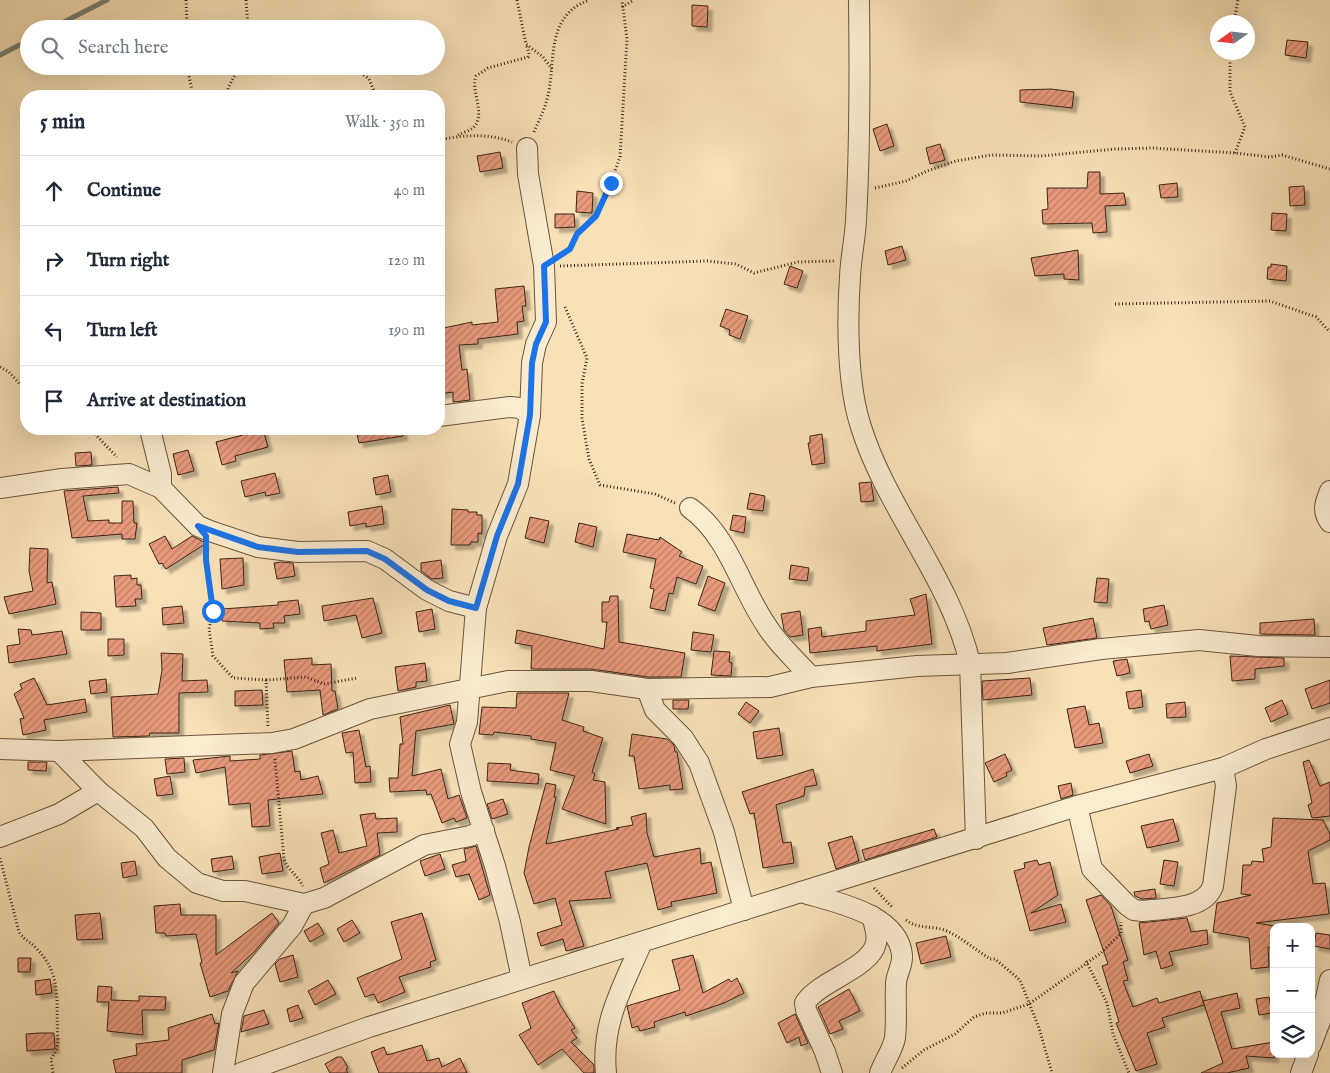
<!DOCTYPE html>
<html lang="en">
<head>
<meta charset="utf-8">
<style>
	:root { --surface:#fff; --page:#f6f6f7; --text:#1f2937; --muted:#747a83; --line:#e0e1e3 }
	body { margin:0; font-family:"IM FELL English",serif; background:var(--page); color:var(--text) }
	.controls { position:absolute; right:15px; bottom:15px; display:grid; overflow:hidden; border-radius:10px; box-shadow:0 5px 20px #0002 }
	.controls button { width:45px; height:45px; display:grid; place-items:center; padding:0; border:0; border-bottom:1px solid var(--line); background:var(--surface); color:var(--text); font:25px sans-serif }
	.compass { position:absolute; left:1210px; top:15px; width:45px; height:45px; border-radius:50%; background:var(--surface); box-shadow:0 5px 20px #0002; rotate:256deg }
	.stop { position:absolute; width:15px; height:15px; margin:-11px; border:4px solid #1a73e8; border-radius:50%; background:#fff }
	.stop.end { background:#1a73e8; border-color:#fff; box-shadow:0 1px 5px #0008 }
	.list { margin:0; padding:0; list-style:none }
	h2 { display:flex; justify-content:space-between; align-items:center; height:65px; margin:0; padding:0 20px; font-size:21px }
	h2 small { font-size:16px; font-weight:400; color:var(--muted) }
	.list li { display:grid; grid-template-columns:32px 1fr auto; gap:15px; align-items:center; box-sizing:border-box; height:70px; padding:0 20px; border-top:1px solid var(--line) }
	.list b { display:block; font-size:19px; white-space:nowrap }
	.list em { font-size:16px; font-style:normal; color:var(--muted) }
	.icon { flex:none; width:28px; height:28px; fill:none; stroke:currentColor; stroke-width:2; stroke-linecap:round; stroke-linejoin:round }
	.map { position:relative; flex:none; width:1330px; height:1073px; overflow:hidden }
	.search { position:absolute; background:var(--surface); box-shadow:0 5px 20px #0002; left:20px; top:20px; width:425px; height:55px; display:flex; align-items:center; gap:12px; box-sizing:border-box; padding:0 18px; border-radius:28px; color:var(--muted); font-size:19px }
	.panel { position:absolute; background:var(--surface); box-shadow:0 5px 20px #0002; left:20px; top:90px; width:425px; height:345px; border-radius:20px }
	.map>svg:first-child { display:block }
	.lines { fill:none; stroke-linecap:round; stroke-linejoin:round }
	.stream { stroke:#778171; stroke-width:5 }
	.building { fill:url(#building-hatch); stroke:#3d2514; filter:url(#shadow) }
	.minor-casing { stroke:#6c543d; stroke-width:22 }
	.path { stroke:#3d2514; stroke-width:3; stroke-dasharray:1 2.5; stroke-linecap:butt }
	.minor { stroke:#faecd0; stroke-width:20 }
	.route { stroke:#1a73e8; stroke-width:6 }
</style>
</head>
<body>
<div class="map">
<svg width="1330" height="1073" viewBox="0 0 1330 1073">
	<defs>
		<pattern id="building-hatch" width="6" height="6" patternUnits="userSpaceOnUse" patternTransform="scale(1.25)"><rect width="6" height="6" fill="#e99a7d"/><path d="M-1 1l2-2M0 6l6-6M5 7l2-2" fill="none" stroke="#be7d65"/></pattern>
		<filter id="shadow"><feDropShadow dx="4.5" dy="4.5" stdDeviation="1" flood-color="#0004"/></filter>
	</defs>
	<rect width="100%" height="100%" fill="#f8e1b7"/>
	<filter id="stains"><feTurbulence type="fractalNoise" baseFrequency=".004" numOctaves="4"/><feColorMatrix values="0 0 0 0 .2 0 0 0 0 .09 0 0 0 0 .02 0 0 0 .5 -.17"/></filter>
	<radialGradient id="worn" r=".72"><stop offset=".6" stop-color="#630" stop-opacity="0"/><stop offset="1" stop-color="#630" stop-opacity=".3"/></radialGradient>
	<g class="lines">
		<g class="stream">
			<polyline points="50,29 107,0"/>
			<polyline points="0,55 29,40"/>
		</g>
	</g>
	<g class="building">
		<polygon points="692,5 708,6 707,27 692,26"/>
		<polygon points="1287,40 1308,42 1306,58 1285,55"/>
		<polygon points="1051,89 1074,92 1072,108 1020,102 1020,90"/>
		<polygon points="887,124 894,146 880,151 873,129"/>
		<polygon points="940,144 945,160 930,164 926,148"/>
		<polygon points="500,152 503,168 480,172 477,156"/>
		<polygon points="1088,172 1100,172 1100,194 1124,193 1126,205 1105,206 1107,232 1093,233 1092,223 1043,224 1042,210 1048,209 1047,188 1087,188"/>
		<polygon points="1177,183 1178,197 1161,198 1159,185"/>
		<polygon points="1304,186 1305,205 1290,206 1289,187"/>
		<polygon points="577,191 593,193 592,213 576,212"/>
		<polygon points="1272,213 1287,214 1286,231 1271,230"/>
		<polygon points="555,214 574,214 575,227 555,228"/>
		<polygon points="902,246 906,260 888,265 885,251"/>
		<polygon points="1078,250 1079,280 1064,279 1064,274 1035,276 1031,258"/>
		<polygon points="1271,264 1287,266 1286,281 1267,279 1268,267 1271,267"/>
		<polygon points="790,266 803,271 797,288 784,284"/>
		<polygon points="524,286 526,306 522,306 524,321 517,322 518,334 478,339 478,344 459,345 462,370 467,369 470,400 453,402 453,392 439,394 439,329 472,322 472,325 498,322 495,289"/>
		<polygon points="726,309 748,316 740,339 729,335 730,330 720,326"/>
		<polygon points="254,429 263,429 268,447 235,456 236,461 222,465 216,442 243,435 242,432"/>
		<polygon points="365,429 402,429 403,436 359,443 356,430"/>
		<polygon points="822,434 825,463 812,465 808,443 810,443 810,436"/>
		<polygon points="188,450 194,471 178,475 173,454"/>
		<polygon points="91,452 92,465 76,466 75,453"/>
		<polygon points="275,473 280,493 266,496 265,492 245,497 241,481"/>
		<polygon points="388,475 391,492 376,495 373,478"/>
		<polygon points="871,482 874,501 861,502 859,483"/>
		<polygon points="118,487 119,493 83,496 88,521 109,520 109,523 122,523 122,501 133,501 134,523 137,523 135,539 122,539 122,534 72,538 64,491"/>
		<polygon points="750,493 765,496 763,511 747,509"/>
		<polygon points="382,506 384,524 366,527 366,523 350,526 348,512"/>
		<polygon points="452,509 468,510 468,512 477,512 477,515 482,515 482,534 478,533 478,542 471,542 470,545 451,545"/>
		<polygon points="733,515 746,517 744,533 730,530"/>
		<polygon points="530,517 549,521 544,543 525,538"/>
		<polygon points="579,523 597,527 593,547 575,542"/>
		<polygon points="627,534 659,540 660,537 682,552 679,556 703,566 696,584 677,577 673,594 669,593 665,611 650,608 654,589 650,588 656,559 623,552"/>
		<polygon points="165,536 172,549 192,536 202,541 205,544 166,569 162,563 159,564 149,544"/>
		<polygon points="30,548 48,549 47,583 52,582 56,604 9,614 4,597 33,591 29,571"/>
		<polygon points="243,558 244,585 222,589 220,559"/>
		<polygon points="441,560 443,578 432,579 421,571 421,563"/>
		<polygon points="281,562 293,563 295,576 277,579 274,563"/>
		<polygon points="791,565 809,568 807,581 789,579"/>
		<polygon points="131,575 131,579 137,578 137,585 141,585 142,599 135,599 136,606 116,607 114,576"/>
		<polygon points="708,576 725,583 715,611 698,605"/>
		<polygon points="1097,578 1109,579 1107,603 1094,602"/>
		<polygon points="926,594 932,644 877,651 877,646 810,653 808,629 821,627 822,637 866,631 866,621 915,615 910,599"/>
		<polygon points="610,596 618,596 619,642 685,653 681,677 648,677 591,669 531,669 532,646 515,643 517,630 604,649 607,622 602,622 602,602 609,602"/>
		<polygon points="373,598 382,633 362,638 356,615 324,621 322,606"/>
		<polygon points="298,600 300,614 284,616 285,623 273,623 274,628 260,629 260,623 222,621 222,609 278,605 278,602"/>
		<polygon points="1164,605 1168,625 1151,629 1149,621 1145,622 1143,609"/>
		<polygon points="182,606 184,623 163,625 162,608"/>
		<polygon points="432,609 435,629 419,632 416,612"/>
		<polygon points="800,611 803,635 790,637 784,630 781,614"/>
		<polygon points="81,612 101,613 101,630 81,630"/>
		<polygon points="1093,618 1097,638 1047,645 1043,628"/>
		<polygon points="1314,619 1315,635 1260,634 1260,623"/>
		<polygon points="18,629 31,630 32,635 62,631 67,654 9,663 7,646 20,644"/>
		<polygon points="693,632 714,635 711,652 691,650"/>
		<polygon points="108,639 124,639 124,655 108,656"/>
		<polygon points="714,651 730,652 729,662 732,663 731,676 711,675"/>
		<polygon points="161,653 183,654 182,681 207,680 208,692 179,693 179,733 150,733 149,736 113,737 111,697 158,694 162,670"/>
		<polygon points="1230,656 1284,658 1284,666 1255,669 1255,679 1232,681"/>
		<polygon points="312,658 312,665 331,664 332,691 335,691 338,709 323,715 320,690 287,692 284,660"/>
		<polygon points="1127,659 1130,673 1117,676 1113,661"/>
		<polygon points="425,663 427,681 416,682 416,687 398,691 395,667"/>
		<polygon points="34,678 47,705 85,699 87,712 44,720 46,730 23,735 20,719 24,718 14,694 22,689 20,684"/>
		<polygon points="1030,678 1032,695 983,700 982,681"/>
		<polygon points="106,679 107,692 91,694 89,681"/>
		<polygon points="1330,680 1330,703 1312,709 1305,689"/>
		<polygon points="262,690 263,705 235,706 235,691"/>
		<polygon points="1141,690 1143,707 1129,709 1126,692"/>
		<polygon points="517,693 569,693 562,720 584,727 583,731 603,738 592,772 595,774 593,780 605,782 606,824 562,809 575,776 550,770 556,743 531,739 531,736 494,732 493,735 479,734 482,707 516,708"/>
		<polygon points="673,700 689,700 688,709 673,709"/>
		<polygon points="1282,700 1288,714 1271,722 1265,708"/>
		<polygon points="746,702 759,711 750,723 738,714"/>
		<polygon points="1185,702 1186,717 1167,718 1166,704"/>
		<polygon points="450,705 454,724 416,731 412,776 441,769 448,799 459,795 467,818 456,822 454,818 442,823 431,794 427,795 426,790 390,792 389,778 398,778 400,744 403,744 400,717"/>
		<polygon points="1085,706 1089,725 1099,723 1103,743 1075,748 1067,709"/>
		<polygon points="779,728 783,755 757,759 753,732"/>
		<polygon points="359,730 366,767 370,766 371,782 355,783 353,752 346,753 342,733"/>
		<polygon points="632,734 667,739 674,745 675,752 677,752 683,789 670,790 670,785 639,789 634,756 629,756"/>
		<polygon points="292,751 295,772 300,771 301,780 318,776 323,794 268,800 270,826 252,827 250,803 229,805 225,767 196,773 193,760 230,756 230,761 260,759 260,755"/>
		<polygon points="1005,754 1012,770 1006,773 1007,776 994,782 985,763"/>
		<polygon points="1149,754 1153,766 1130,773 1126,761"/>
		<polygon points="184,758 185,772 167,774 165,759"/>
		<polygon points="1309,760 1320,786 1330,782 1330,816 1312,818 1308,805 1312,803 1303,762"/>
		<polygon points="28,762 47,762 46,771 28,770"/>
		<polygon points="488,763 511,764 510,770 539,774 538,784 487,781"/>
		<polygon points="813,769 817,785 805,787 804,796 776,805 783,843 791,842 794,863 763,868 754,813 750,814 742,792"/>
		<polygon points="170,776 173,794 157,796 154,779"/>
		<polygon points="546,783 556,785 554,797 556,797 546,844 619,829 616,828 633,825 631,817 646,813 647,833 654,857 700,848 701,864 711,862 717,893 671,902 672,906 658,910 647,863 605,872 611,898 569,901 584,946 566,951 563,939 541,946 537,933 562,925 555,898 534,904 524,873 529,847"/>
		<polygon points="1071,783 1073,795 1061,799 1058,786"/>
		<polygon points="503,799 508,814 492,819 487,804"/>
		<polygon points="375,813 376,819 397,818 397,832 377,833 380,855 324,883 320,868 329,864 321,833 333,830 339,853 367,846 360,815"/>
		<polygon points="1273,818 1323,820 1330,834 1330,840 1308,851 1313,884 1325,883 1329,914 1256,923 1274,926 1274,948 1268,947 1269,967 1251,969 1249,938 1213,932 1217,903 1251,895 1241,894 1243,865 1251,865 1252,861 1264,862 1262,849 1271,847"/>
		<polygon points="1173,819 1179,841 1147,848 1141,826"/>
		<polygon points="934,829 937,837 865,860 862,850"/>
		<polygon points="852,836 859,861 836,869 828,843"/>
		<polygon points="476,846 490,895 479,900 469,874 456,877 452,865 466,861 464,849"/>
		<polygon points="280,853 283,871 262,874 259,857"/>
		<polygon points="440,854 445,869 425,876 420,861"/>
		<polygon points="232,856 234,869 213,872 211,859"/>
		<polygon points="1037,860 1039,865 1050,862 1058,895 1031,913 1061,904 1066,922 1030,931 1014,871 1025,868 1024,863"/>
		<polygon points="1164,860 1178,862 1174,886 1160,884"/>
		<polygon points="135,861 137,875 123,878 121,863"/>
		<polygon points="1155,889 1156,898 1142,899 1135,896 1134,892"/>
		<polygon points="1101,895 1111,906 1128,960 1123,962 1128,980 1123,981 1133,1007 1157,998 1159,1003 1200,991 1204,1005 1162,1018 1165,1027 1147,1033 1157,1064 1136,1071 1116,1023 1119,1022 1102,966 1108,964 1086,900"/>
		<polygon points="180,904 181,915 216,915 216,955 272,913 279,923 254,952 231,973 238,971 228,991 210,997 200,963 202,963 196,934 166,936 165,933 156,933 154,906"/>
		<polygon points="100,913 103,939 77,940 75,915"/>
		<polygon points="422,913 436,960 430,962 431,967 399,977 405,992 378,1003 374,994 365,997 357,978 402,959 391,922"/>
		<polygon points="1187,918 1191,932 1207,930 1208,944 1169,952 1173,965 1161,969 1156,951 1144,955 1139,923"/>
		<polygon points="352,920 360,933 344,942 337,929"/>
		<polygon points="318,923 324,934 310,942 304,931"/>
		<polygon points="1316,933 1330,935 1330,949 1314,946"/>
		<polygon points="946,936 951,957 921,964 916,943"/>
		<polygon points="293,955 298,977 280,982 275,964 280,959"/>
		<polygon points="693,955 703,993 729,979 731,982 737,978 744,993 724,1003 686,1016 685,1012 654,1022 655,1027 640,1031 638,1026 632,1028 627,1006 680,990 672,960"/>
		<polygon points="18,958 31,958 30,972 18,972"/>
		<polygon points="50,979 52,993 36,995 35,981"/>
		<polygon points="328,980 336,994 315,1005 308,991"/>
		<polygon points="98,986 112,987 111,1000 139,1001 139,996 166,997 165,1010 142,1010 143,1035 107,1031 109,1002 97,1002"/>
		<polygon points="849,989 860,1011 839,1021 843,1029 830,1034 818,1007"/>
		<polygon points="554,991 560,1005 575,1028 571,1030 577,1038 571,1042 594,1065 594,1073 584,1073 562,1049 538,1065 519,1035 531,1028 522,1003"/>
		<polygon points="1237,993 1240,1008 1221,1012 1232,1049 1274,1042 1274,1058 1246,1056 1249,1068 1227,1073 1201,1073 1223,1063 1203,1001"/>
		<polygon points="1269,997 1272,1013 1259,1015 1256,999"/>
		<polygon points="298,1005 303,1018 290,1022 287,1009"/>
		<polygon points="264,1010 269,1024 241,1032 244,1016"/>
		<polygon points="212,1014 215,1024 219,1023 214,1050 182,1060 182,1073 116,1073 113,1060 137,1055 136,1044 169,1040 168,1028"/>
		<polygon points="795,1014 808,1043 801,1046 799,1037 787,1043 778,1023"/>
		<polygon points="39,1033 54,1033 55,1049 27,1051 26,1034"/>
		<polygon points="422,1045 427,1061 439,1058 442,1067 460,1058 467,1073 379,1073 371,1052 384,1047 387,1055"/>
		<polygon points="337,1057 342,1057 348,1068 346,1069 348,1073 330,1073 325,1064"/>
	</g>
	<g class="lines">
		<defs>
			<g id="minor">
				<path d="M859,0C860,73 860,146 856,220C855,239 851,257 850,276C847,321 847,384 861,427C887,510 950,578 970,663L976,839"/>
				<polyline points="439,416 510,407 520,408 530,415"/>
				<polyline points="150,429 161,474 161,488"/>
				<polyline points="0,488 62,479 129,474 161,488 198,526 210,531 258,547 298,552 367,551 385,559 427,590 449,601 476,608"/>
				<path d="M1330,491C1325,503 1322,511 1330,522"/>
				<path d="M690,508C729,536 740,587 766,625C778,645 796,660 811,677"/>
				<polyline points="647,689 655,710 683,738 699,763 724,832 744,910"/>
				<polyline points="0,749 59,751 272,743 294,739 370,709 508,681 591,681 647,689 770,687 811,677 917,666 1007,663 1101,649 1199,640 1258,646 1330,647"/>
				<polyline points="59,751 98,791 144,828 167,858 197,883 223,891 245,891 304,904 324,898 424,845 470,836 484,830"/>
				<path d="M1077,806L1092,869L1127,905L1134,910L1142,911C1164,908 1204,911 1213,886L1226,786L1223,768"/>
				<polyline points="0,837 59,814 98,791"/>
				<path d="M801,892C833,902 898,913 902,955C903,966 896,974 896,984C895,1002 897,1020 895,1038C893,1049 884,1062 880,1073"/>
				<polyline points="522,979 510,922 495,866 471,792 460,744 467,722 476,608 497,536 518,484 530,415 532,363 536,344 546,322 544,266 528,174 527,148"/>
				<polyline points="1311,1045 1322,1016 1330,980"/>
				<polyline points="223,1073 232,1014 244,983 292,926 304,904"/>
				<polyline points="241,1073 369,1027 801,892 1077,806 1223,768 1266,749 1330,728"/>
				<path d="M606,1073C601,1022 623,987 642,942"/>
				<path d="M832,1073L825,1052L806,1010L805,1003C820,980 870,969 876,943C878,935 874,923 872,916"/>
				<polyline points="1301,1073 1308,1054"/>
			</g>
		</defs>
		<use href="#minor" class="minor-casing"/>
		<g class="path">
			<polyline points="186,0 187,29"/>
			<polyline points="246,0 248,29"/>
			<polyline points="517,0 526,44 543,57 552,69"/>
			<polyline points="622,7 634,0"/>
			<polyline points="1234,22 1238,0"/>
			<polyline points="1230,52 1230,92 1245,127 1235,153"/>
			<polyline points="187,66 193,96"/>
			<polyline points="359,66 361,73 369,79 376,96"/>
			<polyline points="226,96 228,88 240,66"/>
			<path d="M534,132C538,122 543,113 546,103C558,65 542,18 589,0"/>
			<path d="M458,135C462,133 469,131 473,128C487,115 470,91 476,76L488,68L528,57L529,53L526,44"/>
			<path d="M439,140C463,135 488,133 512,142"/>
			<polyline points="875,188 906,181 927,171 956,161 991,155 1041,156 1115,149 1152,148 1235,153 1270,157 1282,155 1330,169"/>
			<polyline points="559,256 569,249 577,235 596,216 604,201 620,157 627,39 622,0"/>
			<polyline points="560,266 707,261 736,264 754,273 798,262 834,261"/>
			<polyline points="1115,304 1270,301 1316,317 1330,332"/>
			<polyline points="565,307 587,358 582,384 582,418 589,459 600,485 655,494 675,503"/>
			<polyline points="0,367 9,372 26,391"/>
			<polyline points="90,429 117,457"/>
			<polyline points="207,548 206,560 213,611 209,629 213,656 233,678 266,680 268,726"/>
			<polyline points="266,680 306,677 324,684 357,678"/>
			<path d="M275,759L284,859C287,869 298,876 303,886"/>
			<path d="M0,858L19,932C25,941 30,941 36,948C64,976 55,1005 58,1041L57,1049L51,1059L53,1073"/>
			<polyline points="874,888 892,907"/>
			<path d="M906,920C919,930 933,925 947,931C962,938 976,950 990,959H995L1020,980L1039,1028L1052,1073"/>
			<polyline points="1086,961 1107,1003 1113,1034 1129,1073"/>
			<polyline points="902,1068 924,1050 955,1034 974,1017 986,1013 1002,1013 1029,1004 1101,953 1121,933 1121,922"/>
		</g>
		<use href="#minor" class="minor"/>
	</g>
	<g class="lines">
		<polyline class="route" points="213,611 206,560 206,536 198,526 258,547 298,552 367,551 385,559 427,590 449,601 476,608 497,536 518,484 530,415 532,363 536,344 546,322 544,266 570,249 577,234 596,216 611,183"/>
	</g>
	<rect width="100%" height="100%" filter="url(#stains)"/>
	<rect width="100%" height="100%" fill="url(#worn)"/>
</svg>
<div class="controls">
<button>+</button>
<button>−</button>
<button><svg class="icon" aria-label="layers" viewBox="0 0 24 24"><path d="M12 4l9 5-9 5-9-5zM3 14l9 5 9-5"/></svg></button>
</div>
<svg class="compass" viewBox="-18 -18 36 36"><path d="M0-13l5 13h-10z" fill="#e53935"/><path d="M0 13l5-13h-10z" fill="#747a83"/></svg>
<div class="stop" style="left:213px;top:611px"></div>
<div class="stop end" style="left:611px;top:183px"></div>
<div class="search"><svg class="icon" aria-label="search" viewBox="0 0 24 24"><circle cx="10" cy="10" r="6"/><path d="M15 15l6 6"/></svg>Search here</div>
<section class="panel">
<h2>5 min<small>Walk · 350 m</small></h2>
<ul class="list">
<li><svg class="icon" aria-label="ahead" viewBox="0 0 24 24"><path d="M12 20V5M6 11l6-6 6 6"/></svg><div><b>Continue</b></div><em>40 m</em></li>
<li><svg class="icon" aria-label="right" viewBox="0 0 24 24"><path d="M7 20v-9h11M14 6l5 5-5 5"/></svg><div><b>Turn right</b></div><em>120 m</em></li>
<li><svg class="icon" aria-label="left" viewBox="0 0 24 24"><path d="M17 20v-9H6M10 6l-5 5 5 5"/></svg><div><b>Turn left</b></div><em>190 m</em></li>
<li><svg class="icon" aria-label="arrive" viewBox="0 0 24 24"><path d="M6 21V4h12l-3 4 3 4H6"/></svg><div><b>Arrive at destination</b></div></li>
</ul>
</section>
</div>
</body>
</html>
